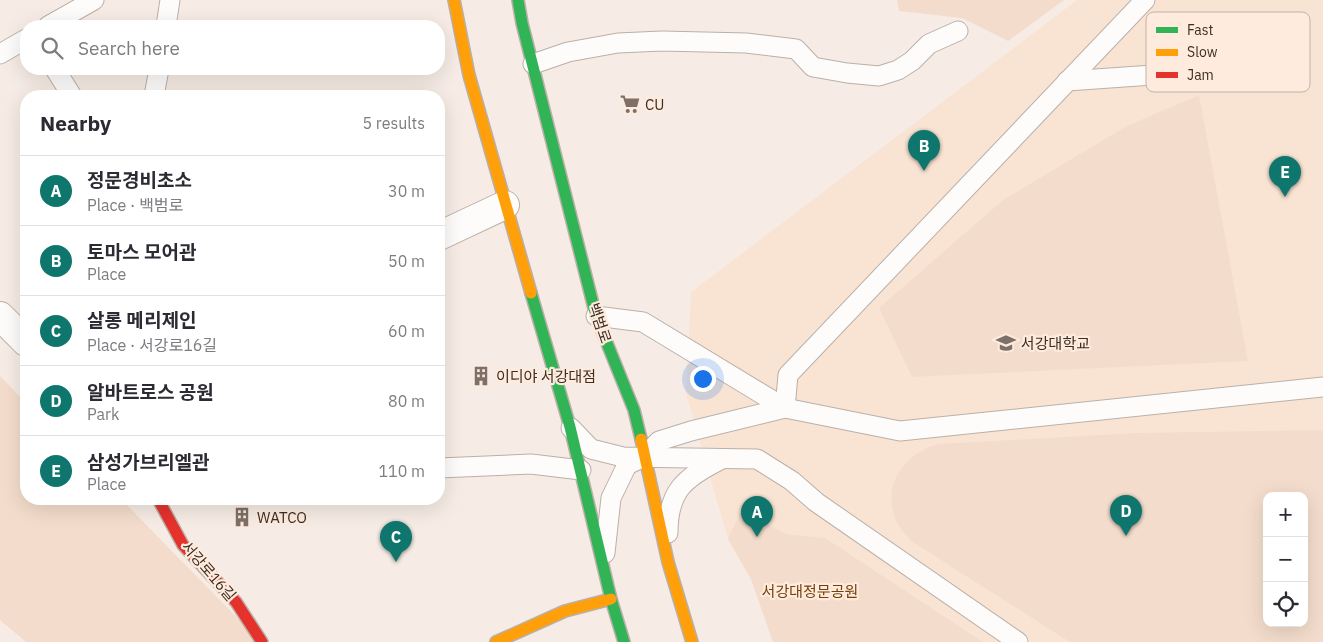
<!DOCTYPE html>
<html lang="en">
<head>
<meta charset="utf-8">
<style>
	:root { --surface:#fff; --page:#f7f7f7; --text:#2b2b33; --muted:#7c7c81; --line:#e1e1e2; --accent:#0f766e }
	body { margin:0; font-family:"IBM Plex Sans","Noto Sans KR",sans-serif; background:var(--page); color:var(--text) }
	.controls { position:absolute; right:15px; bottom:15px; display:grid; overflow:hidden; border-radius:10px; box-shadow:0 5px 20px #0002 }
	.controls button { width:45px; height:45px; display:grid; place-items:center; padding:0; border:0; border-bottom:1px solid var(--line); background:var(--surface); color:var(--text); font:25px sans-serif }
	.you { position:absolute; left:702px; top:378px; width:18px; height:18px; margin:-12px; border:4px solid #fff; border-radius:50%; background:#1a73e8; box-shadow:0 0 0 8px #1a73e833 }
	.badge { display:grid; place-items:center; width:32px; height:32px; border-radius:50%; background:var(--accent); color:#fff; font-size:16px; font-weight:700 }
	.pin { position:absolute; translate:-50% -41px; filter:drop-shadow(0 1px 2px #0008) }
	.pin::after { content:''; position:absolute; top:26px; width:18px; height:15px; background:inherit; clip-path:polygon(0 0,100% 0,50% 100%) }
	.list { margin:0; padding:0; list-style:none }
	h2 { display:flex; justify-content:space-between; align-items:center; height:65px; margin:0; padding:0 20px; font-size:21px }
	h2 small { font-size:16px; font-weight:400; color:var(--muted) }
	.list li { display:grid; grid-template-columns:32px 1fr auto; gap:15px; align-items:center; box-sizing:border-box; height:70px; padding:0 20px; border-top:1px solid var(--line) }
	.list b { display:block; font-size:19px; white-space:nowrap }
	.list p { margin:0; font-size:16px; white-space:nowrap; color:var(--muted) }
	.list em { font-size:16px; font-style:normal; color:var(--muted) }
	.icon { flex:none; width:28px; height:28px; fill:none; stroke:currentColor; stroke-width:2; stroke-linecap:round; stroke-linejoin:round }
	.map { position:relative; flex:none; width:1323px; height:642px; overflow:hidden }
	.search { position:absolute; background:var(--surface); box-shadow:0 5px 20px #0002; left:20px; top:20px; width:425px; height:55px; display:flex; align-items:center; gap:12px; box-sizing:border-box; padding:0 18px; border-radius:20px; color:var(--muted); font-size:19px }
	.panel { position:absolute; background:var(--surface); box-shadow:0 5px 20px #0002; left:20px; top:90px; width:425px; height:415px; border-radius:20px }
	.map>svg:first-child { display:block }
	.built { fill:#f9e4d4; fill-rule:evenodd }
	.green { fill:#f3dccb; fill-rule:evenodd }
	.lines { fill:none; stroke-linecap:round; stroke-linejoin:round }
	.lane-casing { stroke:#bab0a8; stroke-width:21 }
	.street-casing { stroke:#bab0a8; stroke-width:30 }
	.fast-casing { stroke:#bab0a8; stroke-width:14 }
	.slow-casing { stroke:#bab0a8; stroke-width:14 }
	.jam-casing { stroke:#bab0a8; stroke-width:14 }
	.lane { stroke:#fefcfb; stroke-width:19 }
	.street { stroke:#fefcfb; stroke-width:28 }
	.fast { stroke:#30b455; stroke-width:11 }
	.slow { stroke:#ff9f0a; stroke-width:11 }
	.jam { stroke:#e5322d; stroke-width:11 }
	.labels { text-anchor:middle; dominant-baseline:central; stroke-width:4.5; stroke-linejoin:round; paint-order:stroke }
	.poi-label { font-size:15px; fill:#3a2e25; stroke:#feebdd; text-anchor:start }
	.street-label { font-size:15px; fill:#3a2e25; stroke:#feebdd }
	.park-label { font-size:15px; fill:#76400a; stroke:#feebdd }
	.key { fill:#feebdd; stroke:#c3b2a6; stroke-width:1 }
	.key-label { font-size:14px; fill:#3a2e25 }
</style>
</head>
<body>
<div class="map">
<svg width="1323" height="642" viewBox="0 0 1323 642">
	<rect width="100%" height="100%" fill="#f6ece5"/>
	<path class="built" d="M1077,0H1323V642H773L751,579L728,539L686,394L691,292ZM1267,496H1304V623H1267Z"/>
	<g class="green">
		<polygon points="897,0 1064,0 1008,41 962,18 899,11"/>
		<polygon points="1199,95 1248,361 912,377 879,308 1003,200 1127,126"/>
		<polygon points="0,376 26,403 26,499 121,499 261,642 26,642 0,620"/>
		<path d="M1323,430V642H1070L911,541C904,533 897,526 894,515C883,481 907,453 938,444L1136,433ZM1267,496H1304V623H1267Z"/>
		<polygon points="741,511 786,534 825,538 983,642 773,642 751,579 728,539"/>
	</g>
	<g class="lines">
		<defs>
			<g id="lane">
				<polyline points="48,26 94,0"/>
				<polyline points="166,26 170,0"/>
				<polyline points="0,54 26,39"/>
				<polyline points="533,64 568,52 618,43 662,41 746,43 796,49 813,67 847,73 879,76 898,70 912,61 929,44 958,31"/>
				<polyline points="55,69 72,96"/>
				<polyline points="1067,81 1210,71"/>
				<polyline points="154,96 159,69"/>
				<polyline points="596,316 643,322 785,408 900,431 1323,387"/>
				<polyline points="571,428 591,449 623,457 757,459 792,481 816,502 1018,642"/>
				<polyline points="439,468 531,464 581,470"/>
				<path d="M668,533C668,491 684,478 720,460"/>
				<polyline points="605,553 611,498 627,465 644,457 659,441 691,431 785,408 788,375 1145,0"/>
			</g>
			<g id="street">
				<polyline points="439,236 505,205"/>
				<polyline points="0,316 26,342"/>
			</g>
			<g id="fast">
				<polyline points="518,0 522,23 596,316 634,410 641,439"/>
				<polyline points="531,293 570,427 611,599 624,642"/>
			</g>
			<g id="slow">
				<polyline points="454,0 469,75 531,293"/>
				<polyline points="641,439 668,562 692,642"/>
				<polyline points="496,642 565,611 611,599"/>
			</g>
			<polyline id="jam" points="158,499 183,545 236,602 262,642"/>
		</defs>
		<use href="#lane" class="lane-casing"/>
		<use href="#street" class="street-casing"/>
		<use href="#fast" class="fast-casing"/>
		<use href="#slow" class="slow-casing"/>
		<use href="#jam" class="jam-casing"/>
		<use href="#lane" class="lane"/>
		<use href="#street" class="street"/>
		<use href="#fast" class="fast"/>
		<use href="#slow" class="slow"/>
		<use href="#jam" class="jam"/>
	</g>
	<defs>
		<symbol id="supermarket-bare" viewBox="-9 -9 18 18"><path d="M-6-5.5h2.5l.6 2H6L4.5 2H-2.5L-4.4-4H-6ZM-1.5 3.2a1.3 1.3 0 1 0 .1 0ZM3 3.2a1.3 1.3 0 1 0 .1 0Z" fill="#7c7068" stroke="#feebdd" stroke-width="2.5" paint-order="stroke"/></symbol>
		<symbol id="university-bare" viewBox="-9 -9 18 18"><path d="M0-5L7-2L0 1L-7-2ZM-4 1L0 2.5L4 1V4Q0 6-4 4Z" fill="#7c7068" stroke="#feebdd" stroke-width="2.5" paint-order="stroke"/></symbol>
		<symbol id="building-bare" viewBox="-9 -9 18 18"><path d="M-4-6H4V6H1V3H-1V6H-4ZM-2.5-4.3h1.7v1.8h-1.7ZM.8-4.3h1.7v1.8H.8ZM-2.5-1h1.7V.8h-1.7ZM.8-1h1.7V.8H.8Z" fill="#7c7068" stroke="#feebdd" stroke-width="2.5" paint-order="stroke"/></symbol>
	</defs>
	<g fill-rule="evenodd">
		<use href="#supermarket-bare" x="616" y="90" width="28" height="28"/>
		<use href="#university-bare" x="992" y="329" width="28" height="28"/>
		<use href="#building-bare" x="467" y="362" width="28" height="28"/>
		<use href="#building-bare" x="228" y="503" width="28" height="28"/>
	</g>
	<g class="labels">
		<g class="poi-label">
			<text x="645" y="104">CU</text>
			<text x="1021" y="343">서강대학교</text>
			<text x="496" y="376">이디야 서강대점</text>
			<text x="257" y="517">WATCO</text>
		</g>
		<g class="street-label">
			<text transform="translate(600 323) rotate(71)">백범로</text>
			<text transform="translate(209 571) rotate(49)">서강로16길</text>
		</g>
		<g class="park-label">
			<text x="810" y="591">서강대정문공원</text>
		</g>
	</g>
	<rect x="1146" y="12" width="164" height="80" rx="8" class="key"/>
	<rect x="1156" y="27" width="22" height="6" fill="#30b455"/>
	<rect x="1156" y="49" width="22" height="7" fill="#ff9f0a"/>
	<rect x="1156" y="72" width="22" height="6" fill="#e5322d"/>
	<g class="key-label">
		<text x="1187" y="35">Fast</text>
		<text x="1187" y="57">Slow</text>
		<text x="1187" y="80">Jam</text>
	</g>
</svg>
<div class="controls">
<button>+</button>
<button>−</button>
<button><svg class="icon" aria-label="locate" viewBox="0 0 24 24"><circle cx="12" cy="12" r="6"/><path d="M12 2v4M12 18v4M2 12h4M18 12h4"/></svg></button>
</div>
<div class="you"></div>
<div class="pin badge" style="left:757px;top:537px">A</div>
<div class="pin badge" style="left:924px;top:171px">B</div>
<div class="pin badge" style="left:396px;top:562px">C</div>
<div class="pin badge" style="left:1126px;top:536px">D</div>
<div class="pin badge" style="left:1285px;top:197px">E</div>
<div class="search"><svg class="icon" aria-label="search" viewBox="0 0 24 24"><circle cx="10" cy="10" r="6"/><path d="M15 15l6 6"/></svg>Search here</div>
<section class="panel">
<h2>Nearby<small>5 results</small></h2>
<ul class="list">
<li><span class="badge">A</span><div><b>정문경비초소</b><p>Place · 백범로</p></div><em>30 m</em></li>
<li><span class="badge">B</span><div><b>토마스 모어관</b><p>Place</p></div><em>50 m</em></li>
<li><span class="badge">C</span><div><b>살롱 메리제인</b><p>Place · 서강로16길</p></div><em>60 m</em></li>
<li><span class="badge">D</span><div><b>알바트로스 공원</b><p>Park</p></div><em>80 m</em></li>
<li><span class="badge">E</span><div><b>삼성가브리엘관</b><p>Place</p></div><em>110 m</em></li>
</ul>
</section>
</div>
</body>
</html>
